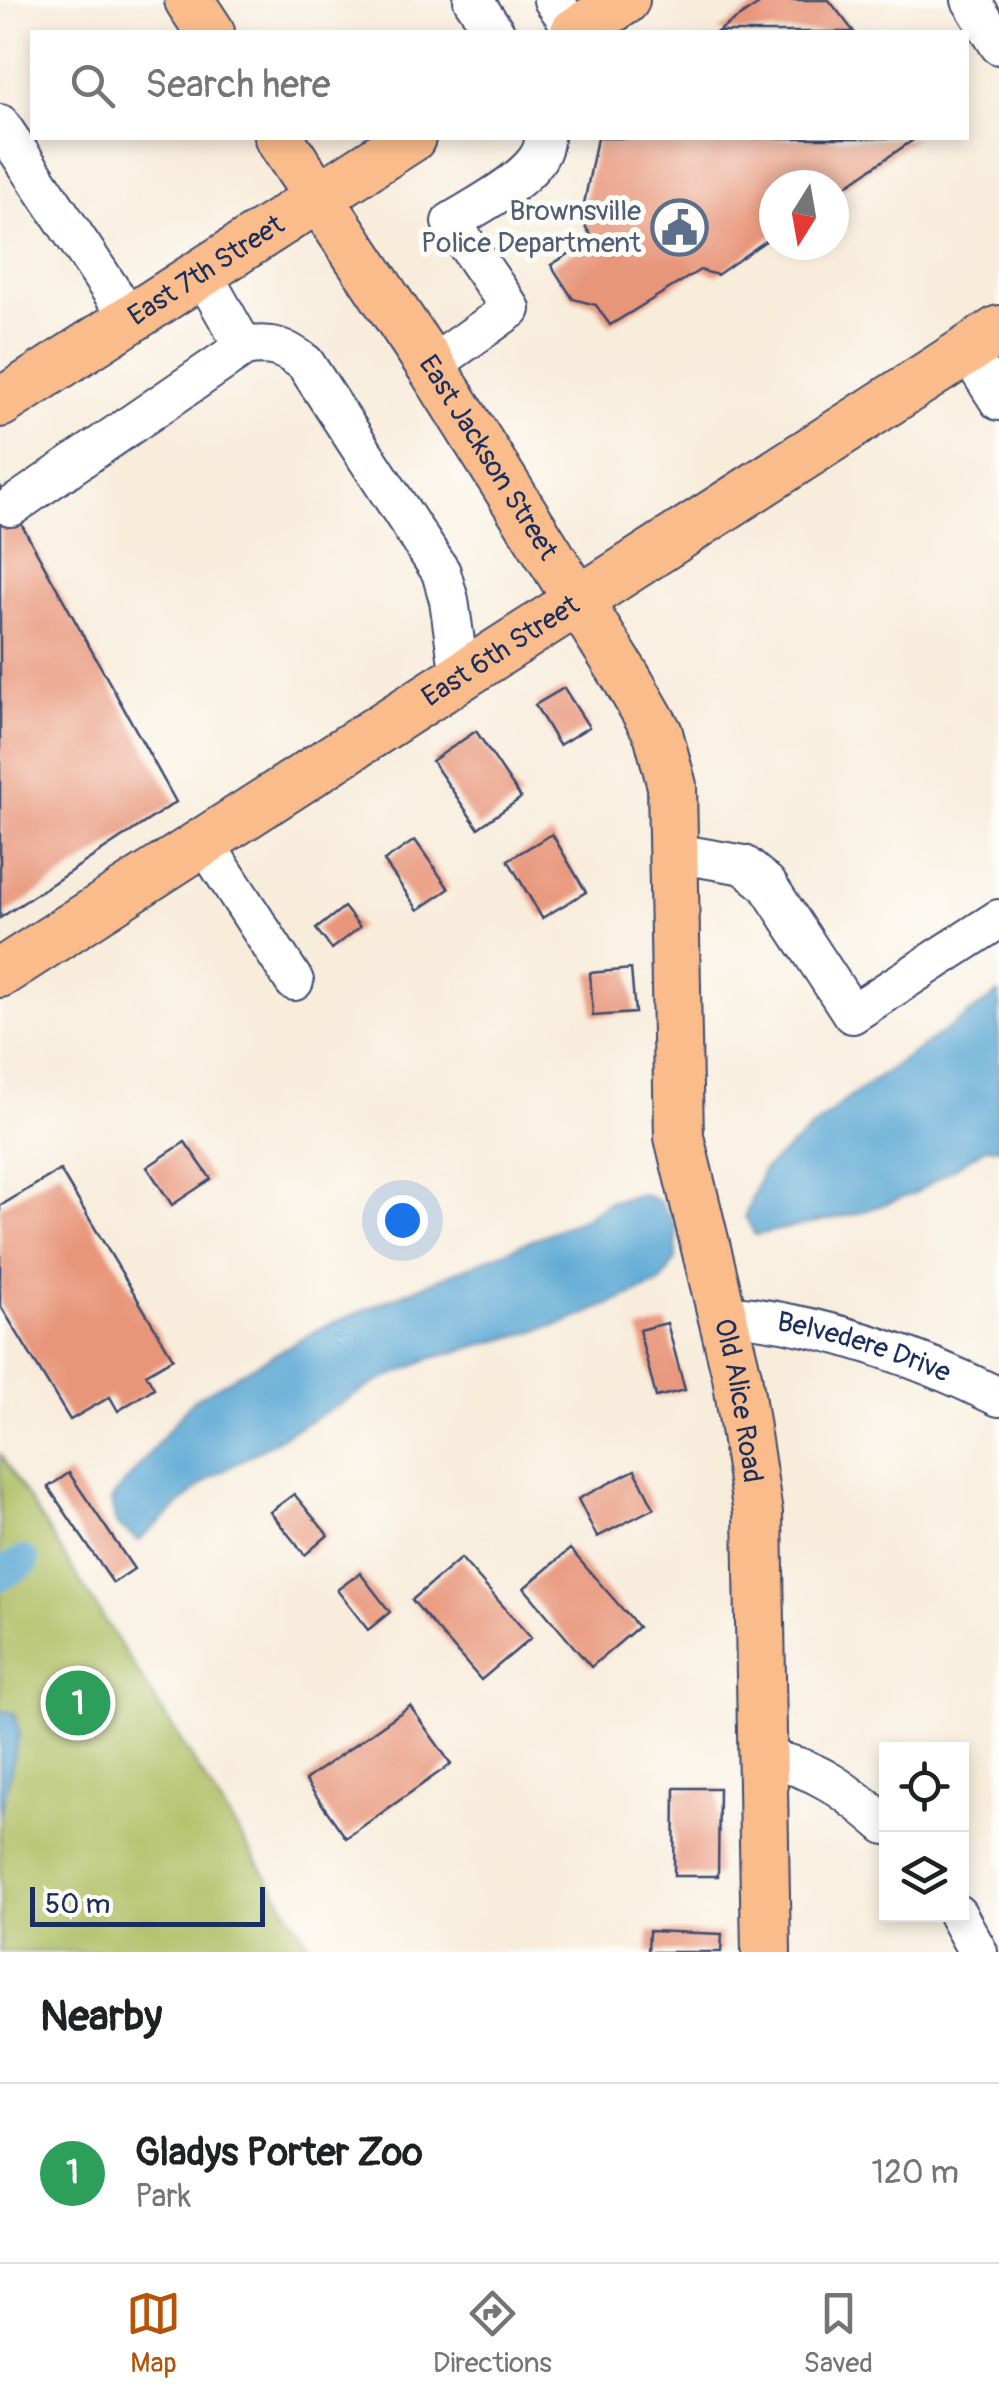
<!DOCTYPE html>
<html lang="en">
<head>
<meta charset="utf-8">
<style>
	:root { --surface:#fff; --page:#f6f6f6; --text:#202124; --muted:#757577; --line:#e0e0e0; --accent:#b45309 }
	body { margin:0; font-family:Pangolin,sans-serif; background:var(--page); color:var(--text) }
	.controls { position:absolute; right:30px; bottom:30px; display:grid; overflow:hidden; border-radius:0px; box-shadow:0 5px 15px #0003 }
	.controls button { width:90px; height:90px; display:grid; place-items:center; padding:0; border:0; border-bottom:2px solid var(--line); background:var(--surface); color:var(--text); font:50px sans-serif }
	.compass { position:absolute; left:759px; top:170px; width:90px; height:90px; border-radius:50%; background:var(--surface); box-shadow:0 5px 15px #0003; rotate:191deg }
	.scale { position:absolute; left:30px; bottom:25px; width:235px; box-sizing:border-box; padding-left:10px; border:5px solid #1b2f5e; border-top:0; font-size:28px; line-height:35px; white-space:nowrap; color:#1b2f5e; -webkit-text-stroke:8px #fdfcf7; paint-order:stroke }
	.you { position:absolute; left:402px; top:1220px; width:35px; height:35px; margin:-25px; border:8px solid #fff; border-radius:50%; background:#1a73e8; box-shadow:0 0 0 15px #1a73e833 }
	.badge { display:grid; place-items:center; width:65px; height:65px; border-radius:50%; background:var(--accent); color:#fff; font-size:32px; font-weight:700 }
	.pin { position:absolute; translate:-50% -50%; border:5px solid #fff; box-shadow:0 2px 10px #0006 }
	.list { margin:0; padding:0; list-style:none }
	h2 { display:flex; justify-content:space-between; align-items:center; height:130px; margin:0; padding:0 40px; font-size:42px }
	h2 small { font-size:32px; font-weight:400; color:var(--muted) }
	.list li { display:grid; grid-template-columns:65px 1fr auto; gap:30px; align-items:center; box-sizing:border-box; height:180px; padding:0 40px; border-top:2px solid var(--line) }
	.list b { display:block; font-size:38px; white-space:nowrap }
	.list p { margin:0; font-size:32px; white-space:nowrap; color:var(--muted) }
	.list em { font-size:32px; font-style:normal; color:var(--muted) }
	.icon { flex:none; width:55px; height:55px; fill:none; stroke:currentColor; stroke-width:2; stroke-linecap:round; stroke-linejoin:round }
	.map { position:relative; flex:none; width:999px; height:1952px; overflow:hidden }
	.search { position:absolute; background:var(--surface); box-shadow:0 5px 15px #0003; left:30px; right:30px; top:30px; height:110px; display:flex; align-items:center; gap:25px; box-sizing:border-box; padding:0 35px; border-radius:0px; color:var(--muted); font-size:38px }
	.sheet { height:310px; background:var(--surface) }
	nav { display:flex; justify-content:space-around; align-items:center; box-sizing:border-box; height:140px; border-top:2px solid var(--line); background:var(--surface); font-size:28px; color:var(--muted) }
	nav a { display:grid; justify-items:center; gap:5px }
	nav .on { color:var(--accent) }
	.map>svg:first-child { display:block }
	.green { fill:#adbd60; stroke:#64765f; stroke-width:2.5 }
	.water { fill:#5ba8d4; stroke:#3b6c99; stroke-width:2.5 }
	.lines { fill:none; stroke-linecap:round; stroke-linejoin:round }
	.canal { stroke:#5ba8d4; stroke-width:32 }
	.building { fill:#e8967a }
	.minor-casing { stroke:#3c4b71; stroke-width:42 }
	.major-casing { stroke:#3c4b71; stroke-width:52 }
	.minor { stroke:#fff; stroke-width:38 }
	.major { stroke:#fabc8b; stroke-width:48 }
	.labels { text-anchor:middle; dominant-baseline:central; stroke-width:10; stroke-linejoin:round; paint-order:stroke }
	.service-label { font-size:28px; fill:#4e5e75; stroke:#fdfcf7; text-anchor:end }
	.street-label { font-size:28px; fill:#1b2f5e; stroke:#fdfcf7 }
</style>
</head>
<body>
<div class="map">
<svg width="999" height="1952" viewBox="0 0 999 1952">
	<rect width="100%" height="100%" fill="#fdfcf7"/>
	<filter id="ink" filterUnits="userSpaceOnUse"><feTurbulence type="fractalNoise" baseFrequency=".01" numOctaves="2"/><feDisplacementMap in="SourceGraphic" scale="20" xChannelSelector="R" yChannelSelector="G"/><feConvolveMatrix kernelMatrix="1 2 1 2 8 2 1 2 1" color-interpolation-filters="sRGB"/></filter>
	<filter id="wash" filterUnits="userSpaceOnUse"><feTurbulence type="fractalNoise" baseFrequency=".0048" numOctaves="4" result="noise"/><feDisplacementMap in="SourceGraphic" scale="40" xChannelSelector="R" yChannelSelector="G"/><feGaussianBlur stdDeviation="2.25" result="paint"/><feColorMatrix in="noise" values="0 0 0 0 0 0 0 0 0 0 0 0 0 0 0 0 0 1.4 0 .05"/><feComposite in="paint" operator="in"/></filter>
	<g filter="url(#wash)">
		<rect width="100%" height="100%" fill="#f8ecdb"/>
		<polygon class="green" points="0,1454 314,1952 0,1952"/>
		<g class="water">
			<polygon points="999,993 999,1148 987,1147 915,1193 859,1213 755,1235 745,1216 763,1170 846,1100"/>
			<polygon points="642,1194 659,1201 676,1227 676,1259 660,1283 565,1323 432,1358 381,1380 207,1480 139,1541 116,1524 111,1500 193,1400 321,1328 585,1218 608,1202"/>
			<polygon points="0,1711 14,1713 19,1734 0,1816"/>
		</g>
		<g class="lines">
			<polyline class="canal" points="0,1575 23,1562"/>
		</g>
		<g id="blocks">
			<g class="building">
				<polygon points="765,0 829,0 854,32 717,32"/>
				<polygon points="597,138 916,138 834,194 834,185 774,185 774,235 717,275 700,270 610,325 596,305 573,299 551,265 593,239 581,219"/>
				<polygon points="0,486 176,802 0,918"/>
				<polygon points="564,688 589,727 559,745 535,705"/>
				<polygon points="476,731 521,798 478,828 432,761"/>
				<polygon points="552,834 586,892 542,918 508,860"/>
				<polygon points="415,840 449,889 418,910 384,861"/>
				<polygon points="344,907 360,927 332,949 316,929"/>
				<polygon points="631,969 635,1013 593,1016 590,973"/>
				<polygon points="185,1142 211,1179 172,1205 147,1167"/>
				<polygon points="60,1170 173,1358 146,1374 154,1388 118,1411 110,1397 70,1420 0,1305 0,1206"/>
				<polygon points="667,1323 685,1390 656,1397 639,1330"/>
				<polygon points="635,1470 654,1508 597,1537 578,1499"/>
				<polygon points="69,1473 134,1569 113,1583 48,1487"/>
				<polygon points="294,1494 328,1535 305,1555 270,1512"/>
				<polygon points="570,1549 638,1627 591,1667 524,1588"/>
				<polygon points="461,1558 531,1638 481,1680 412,1600"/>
				<polygon points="360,1573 390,1612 368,1630 337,1590"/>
				<polygon points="410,1706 451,1764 346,1838 305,1780"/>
				<polygon points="675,1788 719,1788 718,1876 674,1876"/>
				<polygon points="649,1931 722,1934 721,1952 648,1952"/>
			</g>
		</g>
	</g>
	<g filter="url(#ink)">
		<use href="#blocks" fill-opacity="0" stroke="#3c4b71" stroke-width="2.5"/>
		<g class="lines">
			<defs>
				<g id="minor">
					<polyline points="473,0 495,32"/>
					<polyline points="553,0 576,32"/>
					<polyline points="971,0 999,45"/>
					<polyline points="0,124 130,319"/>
					<path d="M202,273L244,347C271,342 284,347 305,363L441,572L449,600L460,677"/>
					<polyline points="967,351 999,401"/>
					<path d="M431,366L511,309L451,222C478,205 545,173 544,138"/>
					<polyline points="11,507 244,347"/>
					<polyline points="204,842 294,981"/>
					<polyline points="675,853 744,865 767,884 852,1014 999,919"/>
					<path id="s1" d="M723,1314C818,1322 914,1355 999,1397"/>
					<path d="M765,1760C814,1764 850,1794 886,1825"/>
					<polyline points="957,1914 978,1952"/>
				</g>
				<g id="major">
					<polyline points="189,0 210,32"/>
					<polyline points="575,32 625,0"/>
					<path id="s2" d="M279,138L431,366L626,677L658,733L672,786L679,1137L737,1376L758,1513L766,1952"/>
					<path id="s3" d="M0,403L411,138"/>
					<path id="s4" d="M0,973L999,330"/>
				</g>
			</defs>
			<use href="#minor" class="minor-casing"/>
			<use href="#major" class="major-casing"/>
			<use href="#minor" class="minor"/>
			<use href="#major" class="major"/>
		</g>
	</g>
	<defs>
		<symbol id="civic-ring" viewBox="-11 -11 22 22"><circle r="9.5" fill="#fdfcf7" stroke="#5c6f8a" stroke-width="1.5"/><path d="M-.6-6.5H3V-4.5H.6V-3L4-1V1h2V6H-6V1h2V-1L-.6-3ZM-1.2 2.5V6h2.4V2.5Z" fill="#5c6f8a"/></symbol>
	</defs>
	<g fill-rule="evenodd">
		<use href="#civic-ring" x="648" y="196" width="63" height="63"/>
	</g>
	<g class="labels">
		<g class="service-label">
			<text x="641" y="211">Brownsville<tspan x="641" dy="32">Police Department</tspan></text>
		</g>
		<g class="street-label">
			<text stroke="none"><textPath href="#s3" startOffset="245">East 7th Street</textPath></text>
			<text stroke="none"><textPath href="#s2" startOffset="382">East Jackson Street</textPath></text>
			<text stroke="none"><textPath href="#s4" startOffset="595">East 6th Street</textPath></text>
			<text stroke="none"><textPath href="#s1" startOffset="145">Belvedere Drive</textPath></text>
			<text stroke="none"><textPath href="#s2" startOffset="1382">Old Alice Road</textPath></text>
		</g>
	</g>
</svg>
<div class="controls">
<button><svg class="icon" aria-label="locate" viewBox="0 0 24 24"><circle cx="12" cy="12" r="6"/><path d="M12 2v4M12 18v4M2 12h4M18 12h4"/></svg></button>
<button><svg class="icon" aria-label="layers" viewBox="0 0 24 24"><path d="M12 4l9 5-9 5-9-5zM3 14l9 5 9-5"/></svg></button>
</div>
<svg class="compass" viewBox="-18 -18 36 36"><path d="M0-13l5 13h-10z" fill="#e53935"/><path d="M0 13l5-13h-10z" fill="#757577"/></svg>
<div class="scale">50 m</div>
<div class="you"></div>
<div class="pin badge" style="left:78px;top:1703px;background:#2e9e5b">1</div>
<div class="search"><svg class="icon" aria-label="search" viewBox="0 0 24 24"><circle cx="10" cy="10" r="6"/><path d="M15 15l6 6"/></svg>Search here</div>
</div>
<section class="sheet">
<h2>Nearby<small></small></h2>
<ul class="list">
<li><span class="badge" style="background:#2e9e5b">1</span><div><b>Gladys Porter Zoo</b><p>Park</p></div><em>120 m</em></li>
</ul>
</section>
<nav>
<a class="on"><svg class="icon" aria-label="map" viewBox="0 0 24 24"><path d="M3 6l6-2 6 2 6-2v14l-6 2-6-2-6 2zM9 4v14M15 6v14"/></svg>Map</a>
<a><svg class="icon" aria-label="directions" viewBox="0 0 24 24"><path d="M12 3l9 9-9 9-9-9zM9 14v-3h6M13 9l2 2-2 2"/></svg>Directions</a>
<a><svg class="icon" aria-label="saved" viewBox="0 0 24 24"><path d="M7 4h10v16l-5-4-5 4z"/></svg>Saved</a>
</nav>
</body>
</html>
